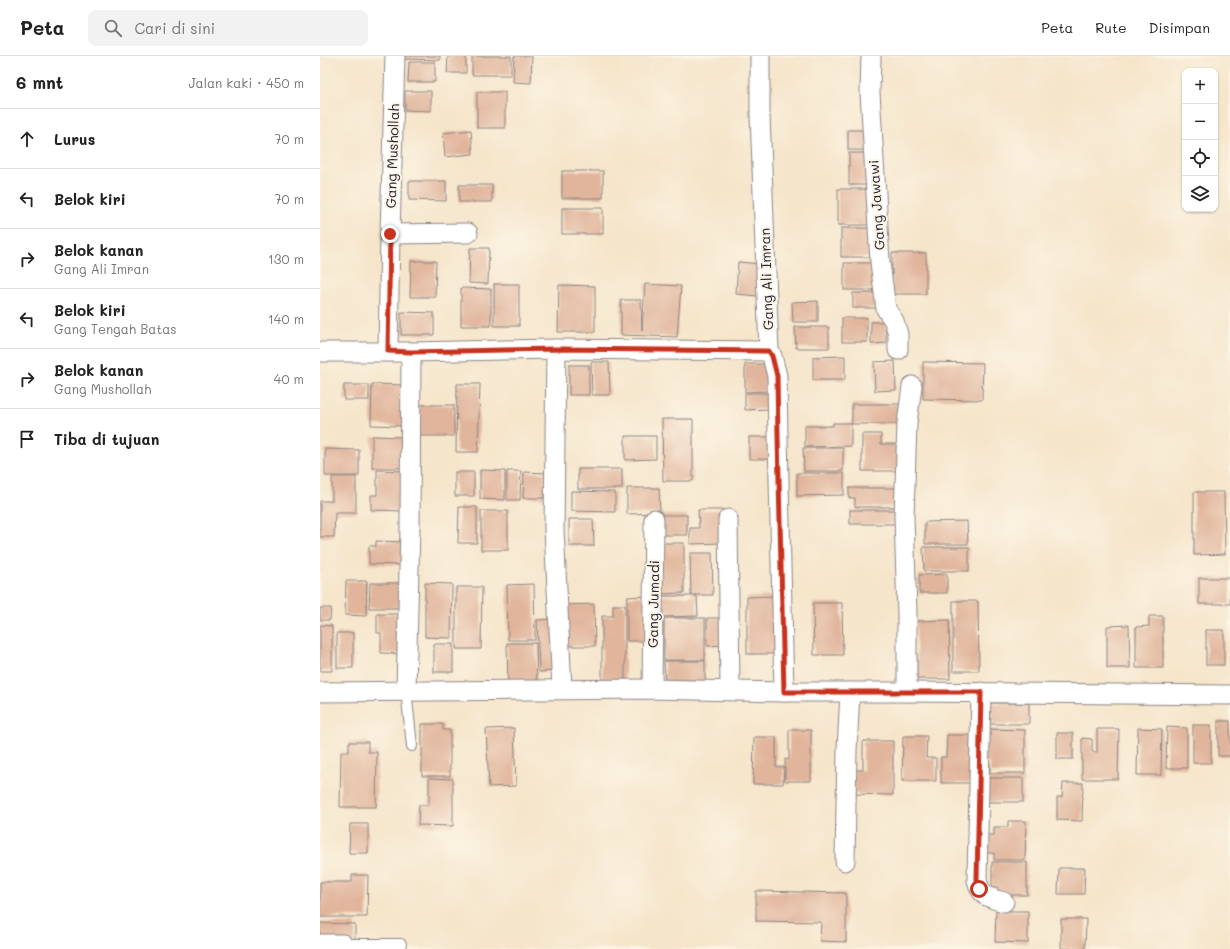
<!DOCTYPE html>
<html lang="id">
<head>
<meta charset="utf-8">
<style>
	:root { --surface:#fff; --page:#f2f2f2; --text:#222; --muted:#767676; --line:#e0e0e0 }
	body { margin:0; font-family:Mali,sans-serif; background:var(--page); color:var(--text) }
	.controls { position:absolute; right:12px; top:12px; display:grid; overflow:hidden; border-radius:8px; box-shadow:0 1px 3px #0004 }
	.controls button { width:36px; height:36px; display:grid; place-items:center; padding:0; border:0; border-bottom:1px solid var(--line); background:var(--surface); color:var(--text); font:20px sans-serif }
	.stop { position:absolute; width:12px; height:12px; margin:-9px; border:3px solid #c8321e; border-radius:50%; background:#fff }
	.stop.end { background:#c8321e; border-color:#fff; box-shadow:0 1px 4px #0008 }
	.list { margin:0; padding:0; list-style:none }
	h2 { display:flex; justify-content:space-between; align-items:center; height:52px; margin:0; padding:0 16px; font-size:17px }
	h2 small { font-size:13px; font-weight:400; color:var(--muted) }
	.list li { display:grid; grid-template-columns:26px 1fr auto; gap:12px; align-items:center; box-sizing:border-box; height:60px; padding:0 16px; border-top:1px solid var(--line) }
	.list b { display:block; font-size:15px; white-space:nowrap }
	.list p { margin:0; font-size:13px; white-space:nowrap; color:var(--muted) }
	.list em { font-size:13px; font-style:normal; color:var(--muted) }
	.icon { flex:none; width:22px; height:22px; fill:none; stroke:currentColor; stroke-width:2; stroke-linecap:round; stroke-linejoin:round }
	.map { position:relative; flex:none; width:910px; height:893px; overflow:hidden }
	header { display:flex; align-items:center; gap:24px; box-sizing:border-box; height:56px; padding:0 20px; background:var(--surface); border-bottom:1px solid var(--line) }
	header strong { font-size:19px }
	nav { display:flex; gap:22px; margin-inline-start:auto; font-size:14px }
	.search { width:280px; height:36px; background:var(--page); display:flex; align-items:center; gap:10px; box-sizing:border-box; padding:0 14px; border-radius:8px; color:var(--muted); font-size:15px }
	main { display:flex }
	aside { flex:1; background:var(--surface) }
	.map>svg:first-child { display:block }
	.building { fill:#e1b59c }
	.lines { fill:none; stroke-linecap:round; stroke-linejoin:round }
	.lane-casing { stroke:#8c8483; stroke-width:12 }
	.street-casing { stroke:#8c8483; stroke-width:21 }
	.lane { stroke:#fff; stroke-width:10 }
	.street { stroke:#fff; stroke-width:19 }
	.route { stroke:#c8321e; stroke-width:5 }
	.labels { text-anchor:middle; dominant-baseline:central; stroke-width:4; stroke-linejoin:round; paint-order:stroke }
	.street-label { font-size:14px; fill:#22223b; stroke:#fcf5e5 }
</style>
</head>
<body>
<header>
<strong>Peta</strong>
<div class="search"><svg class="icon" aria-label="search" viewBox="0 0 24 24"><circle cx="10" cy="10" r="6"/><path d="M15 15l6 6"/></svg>Cari di sini</div>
<nav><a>Peta</a><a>Rute</a><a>Disimpan</a></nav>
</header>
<main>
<aside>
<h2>6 mnt<small>Jalan kaki · 450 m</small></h2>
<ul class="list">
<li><svg class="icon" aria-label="ahead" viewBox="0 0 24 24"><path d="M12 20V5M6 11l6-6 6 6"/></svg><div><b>Lurus</b></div><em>70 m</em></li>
<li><svg class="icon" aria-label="left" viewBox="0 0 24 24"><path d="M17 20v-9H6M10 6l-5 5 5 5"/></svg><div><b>Belok kiri</b></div><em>70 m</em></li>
<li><svg class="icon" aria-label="right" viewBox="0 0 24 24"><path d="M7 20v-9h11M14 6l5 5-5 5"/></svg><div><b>Belok kanan</b><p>Gang Ali Imran</p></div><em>130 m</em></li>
<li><svg class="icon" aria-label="left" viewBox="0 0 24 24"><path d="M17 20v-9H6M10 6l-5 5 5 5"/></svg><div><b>Belok kiri</b><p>Gang Tengah Batas</p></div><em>140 m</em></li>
<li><svg class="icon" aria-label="right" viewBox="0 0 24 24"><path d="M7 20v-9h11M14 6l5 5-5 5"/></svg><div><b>Belok kanan</b><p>Gang Mushollah</p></div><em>40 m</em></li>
<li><svg class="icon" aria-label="arrive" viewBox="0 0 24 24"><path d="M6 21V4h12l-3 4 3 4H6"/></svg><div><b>Tiba di tujuan</b></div></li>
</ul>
</aside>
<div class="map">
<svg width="910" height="893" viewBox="0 0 910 893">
	<rect width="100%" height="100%" fill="#fcf5e5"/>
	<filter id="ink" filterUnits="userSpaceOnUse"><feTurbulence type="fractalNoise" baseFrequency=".025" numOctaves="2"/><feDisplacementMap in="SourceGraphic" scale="8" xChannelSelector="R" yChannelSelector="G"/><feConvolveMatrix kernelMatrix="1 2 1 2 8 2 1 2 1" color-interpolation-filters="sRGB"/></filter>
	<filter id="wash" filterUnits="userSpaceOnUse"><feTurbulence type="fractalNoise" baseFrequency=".012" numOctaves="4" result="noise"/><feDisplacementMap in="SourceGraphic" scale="16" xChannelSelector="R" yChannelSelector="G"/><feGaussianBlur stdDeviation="0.9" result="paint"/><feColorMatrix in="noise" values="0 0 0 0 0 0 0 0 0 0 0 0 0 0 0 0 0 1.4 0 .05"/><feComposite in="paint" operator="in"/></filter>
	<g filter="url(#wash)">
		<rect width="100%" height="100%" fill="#f5e5cb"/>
		<g id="blocks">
			<g class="building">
				<polygon points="84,0 120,0 120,4 84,3"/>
				<polygon points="128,0 146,0 146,17 127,17"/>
				<rect x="152" y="0" width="39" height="19"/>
				<polygon points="194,0 212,0 211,27 193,26"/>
				<polygon points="89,6 115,6 115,26 88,26"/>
				<polygon points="85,35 111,35 111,55 85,54"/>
				<rect x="157" y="36" width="28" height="36"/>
				<polygon points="151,74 153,98 125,101 123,77"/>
				<rect x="528" y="74" width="22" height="20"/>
				<polygon points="529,97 550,97 551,129 529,129"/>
				<rect x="242" y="115" width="41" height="27"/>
				<polygon points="89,125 126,125 126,145 89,144"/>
				<rect x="139" y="129" width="33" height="17"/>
				<rect x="518" y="133" width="33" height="36"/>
				<rect x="242" y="152" width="41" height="26"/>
				<rect x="521" y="172" width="34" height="29"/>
				<polygon points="150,192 169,192 168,228 149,227"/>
				<rect x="572" y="197" width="34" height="41"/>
				<polygon points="91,205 116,205 115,241 90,241"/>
				<polygon points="418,206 441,208 438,240 416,238"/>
				<rect x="524" y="207" width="33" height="27"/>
				<rect x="174" y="228" width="25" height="42"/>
				<polygon points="325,228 361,230 357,281 301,279 301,244 321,244 322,274"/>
				<polygon points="239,229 275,230 275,276 238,276"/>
				<polygon points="141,232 171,233 171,270 141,270"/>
				<rect x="533" y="237" width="26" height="15"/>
				<polygon points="498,245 498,266 473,266 472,246"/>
				<polygon points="81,256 114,257 114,279 81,279"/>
				<rect x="522" y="262" width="25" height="24"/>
				<polygon points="551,266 566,266 566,287 551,288"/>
				<polygon points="475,271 509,271 509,292 476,292"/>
				<polygon points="525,300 525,324 493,324 493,301"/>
				<polygon points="575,305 576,334 555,335 554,306"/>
				<polygon points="271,306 289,306 290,339 272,339"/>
				<polygon points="603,306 663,307 662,344 603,343"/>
				<polygon points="425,308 447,308 448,335 425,336"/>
				<rect x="249" y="309" width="20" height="30"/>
				<polygon points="52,328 84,329 83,370 51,369"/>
				<polygon points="137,328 160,328 158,396 136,396"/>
				<rect x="24" y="329" width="25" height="15"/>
				<polygon points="425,337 449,337 449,353 425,354"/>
				<rect x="532" y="348" width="50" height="20"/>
				<polygon points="100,349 134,349 134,380 92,380"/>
				<polygon points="342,363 373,363 373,425 343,425"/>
				<polygon points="513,367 531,367 531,390 485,391 485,370 513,370"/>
				<polygon points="542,378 561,378 561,388 579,388 579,415 542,415"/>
				<polygon points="52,380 83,381 82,412 52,412"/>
				<polygon points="305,380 336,380 336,403 305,404"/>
				<rect x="429" y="381" width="26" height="22"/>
				<polygon points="483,392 523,392 523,415 484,415"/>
				<polygon points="5,393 39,394 39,420 5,420"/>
				<rect x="258" y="413" width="44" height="20"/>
				<polygon points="57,414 86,415 85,455 51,454 51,439 57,439"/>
				<polygon points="160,414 185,415 185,444 160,443"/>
				<polygon points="187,415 201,415 200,444 187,444"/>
				<rect x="135" y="416" width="19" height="24"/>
				<polygon points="204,416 225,417 224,442 203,442"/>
				<polygon points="477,417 524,417 524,439 477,440"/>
				<polygon points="12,421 36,421 36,457 15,457 14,481 0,481 0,445 12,445"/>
				<polygon points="307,432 339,432 340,457 307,458"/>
				<polygon points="529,432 579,432 579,451 535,451 535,442 529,442"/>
				<polygon points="251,435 295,436 295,456 251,455"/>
				<polygon points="874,436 904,436 905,498 874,499"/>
				<polygon points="139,451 157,451 157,487 138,487"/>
				<polygon points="378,454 404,454 404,487 370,488 370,472 379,472"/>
				<rect x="530" y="454" width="47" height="14"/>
				<rect x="161" y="455" width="27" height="39"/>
				<rect x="341" y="459" width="26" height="20"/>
				<polygon points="249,463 273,463 274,490 249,490"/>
				<polygon points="647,465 648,488 605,488 605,466"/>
				<polygon points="56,485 84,486 83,509 49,508 49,490 56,490"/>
				<polygon points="339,487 364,487 364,537 339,538"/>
				<polygon points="603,491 649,491 649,515 604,515"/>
				<polygon points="370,497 392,497 393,539 371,539"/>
				<polygon points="627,518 627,537 599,537 599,519"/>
				<rect x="879" y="522" width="31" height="26"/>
				<polygon points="26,525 47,525 46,560 25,559"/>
				<polygon points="50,527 82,527 82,552 49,552"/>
				<polygon points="105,527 132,528 131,582 105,581"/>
				<polygon points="214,528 215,584 188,584 187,529"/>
				<polygon points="136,531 162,531 161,593 136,593"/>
				<polygon points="329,540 329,585 307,585 307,541"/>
				<polygon points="341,540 377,540 378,560 341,561"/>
				<polygon points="458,540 458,598 427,598 427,541"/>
				<polygon points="633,545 658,545 659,615 633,615"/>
				<polygon points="493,547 522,547 523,599 494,599"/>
				<polygon points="274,548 275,590 246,590 245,549"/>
				<polygon points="293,549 305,549 305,630 282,630 282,560 293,560"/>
				<polygon points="0,552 11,552 10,564 0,564"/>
				<polygon points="57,558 84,558 84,598 61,597 61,577 57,577"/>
				<polygon points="829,560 843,560 843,612 816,612 816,571 829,570"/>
				<rect x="344" y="562" width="41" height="42"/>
				<polygon points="387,562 405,562 405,589 387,590"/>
				<polygon points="237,563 239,615 219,616 217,564"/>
				<polygon points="629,564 630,623 597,623 596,565"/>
				<polygon points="0,569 12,570 12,615 0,615"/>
				<polygon points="809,569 810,612 787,612 787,570"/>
				<rect x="886" y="574" width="18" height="35"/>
				<rect x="17" y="577" width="16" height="35"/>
				<polygon points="187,587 216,587 217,630 188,630"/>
				<rect x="114" y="588" width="19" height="28"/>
				<polygon points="344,605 385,605 385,628 345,628"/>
				<polygon points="664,647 709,647 709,668 663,668"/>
				<rect x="898" y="665" width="12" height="35"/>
				<polygon points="102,668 123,668 123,674 130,674 130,720 102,720"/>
				<rect x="873" y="669" width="18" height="38"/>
				<polygon points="847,671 867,672 867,712 846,712"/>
				<polygon points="194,672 196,730 169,731 166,673"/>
				<polygon points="818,672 842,673 841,719 817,719"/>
				<polygon points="665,673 705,674 705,717 670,717 670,707 664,707"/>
				<polygon points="777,673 799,673 798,723 762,723 762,682 772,683 772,696 777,696"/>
				<polygon points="469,674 491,674 491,725 465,725 465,703 469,704"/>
				<rect x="737" y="677" width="16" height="26"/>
				<polygon points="627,679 651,679 650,727 621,727 621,701 626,701"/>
				<polygon points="583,680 607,680 606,702 616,702 616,725 582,725"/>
				<polygon points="434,681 456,681 456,711 464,711 463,728 433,728"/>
				<polygon points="543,685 573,685 573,739 534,738 534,714 543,714"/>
				<polygon points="29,686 48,686 48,696 57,696 56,751 20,751 21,696 29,696"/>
				<polygon points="109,722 133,723 133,770 98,769 99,749 109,749"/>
				<rect x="663" y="722" width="40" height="24"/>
				<polygon points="743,727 763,727 762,765 737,764 737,741 742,741"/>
				<polygon points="688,765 706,765 705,804 674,804 674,797 667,797 667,779 674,779 674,771 688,771"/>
				<polygon points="30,768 48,768 48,797 29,797"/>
				<polygon points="672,806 707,806 707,839 678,839 678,831 672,831"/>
				<polygon points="739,812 765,812 764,838 738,838"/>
				<polygon points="32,819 48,819 47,861 0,861 0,826 32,826"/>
				<polygon points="436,835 526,837 526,886 500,885 501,866 436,865"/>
				<polygon points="676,855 708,855 708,887 675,886"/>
				<polygon points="741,863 766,863 765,893 741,892"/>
				<polygon points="0,867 35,868 35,886 0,886"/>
			</g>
		</g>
	</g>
	<g filter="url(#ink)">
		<use href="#blocks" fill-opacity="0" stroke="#8c8483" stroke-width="1"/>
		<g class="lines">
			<defs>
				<g id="lane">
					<polyline points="86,634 92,690"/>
					<polyline points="23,888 81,888"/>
				</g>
				<g id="street">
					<polyline points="440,0 440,59 449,295 452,300 457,320 458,381 464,636"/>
					<polyline points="551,0 550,36 560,206 566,253 574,265 578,278 578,294"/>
					<polyline points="70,178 148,177"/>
					<polyline points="236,293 234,473 242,633"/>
					<polyline points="68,295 70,178 75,0"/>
					<polyline points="0,296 91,296 236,293 449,295"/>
					<polyline points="408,463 410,634"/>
					<polyline points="332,633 334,463"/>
					<polyline points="86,634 90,472 91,296"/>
					<polyline points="0,636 332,633 464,636 587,636 910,639"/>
					<polyline points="587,636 587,557 584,461 587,367 592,330"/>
					<path d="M661,636L657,824C661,841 670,842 684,846"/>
					<polyline points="525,805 527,694 530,636"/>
					<polyline points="0,888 23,888 23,893"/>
				</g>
			</defs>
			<use href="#lane" class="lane-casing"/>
			<use href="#street" class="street-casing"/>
			<use href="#lane" class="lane"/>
			<use href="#street" class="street"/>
		</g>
	</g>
	<g class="lines" filter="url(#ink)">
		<polyline class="route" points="70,178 68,295 91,296 236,293 449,295 452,300 457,320 458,381 464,636 661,636 657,824 659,833"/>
	</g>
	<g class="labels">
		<g class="street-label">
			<text transform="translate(72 100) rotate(-88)">Gang Mushollah</text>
			<text transform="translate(556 149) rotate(-94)">Gang Jawawi</text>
			<text transform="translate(446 223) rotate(-92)">Gang Ali Imran</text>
			<text transform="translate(333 548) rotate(-89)">Gang Jumadi</text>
		</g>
	</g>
</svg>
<div class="controls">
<button>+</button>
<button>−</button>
<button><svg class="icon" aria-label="locate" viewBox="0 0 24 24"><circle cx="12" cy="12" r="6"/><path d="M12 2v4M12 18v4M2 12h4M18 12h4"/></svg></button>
<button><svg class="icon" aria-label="layers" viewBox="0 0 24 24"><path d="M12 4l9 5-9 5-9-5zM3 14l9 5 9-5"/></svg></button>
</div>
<div class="stop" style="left:659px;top:833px"></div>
<div class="stop end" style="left:70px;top:178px"></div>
</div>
</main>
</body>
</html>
